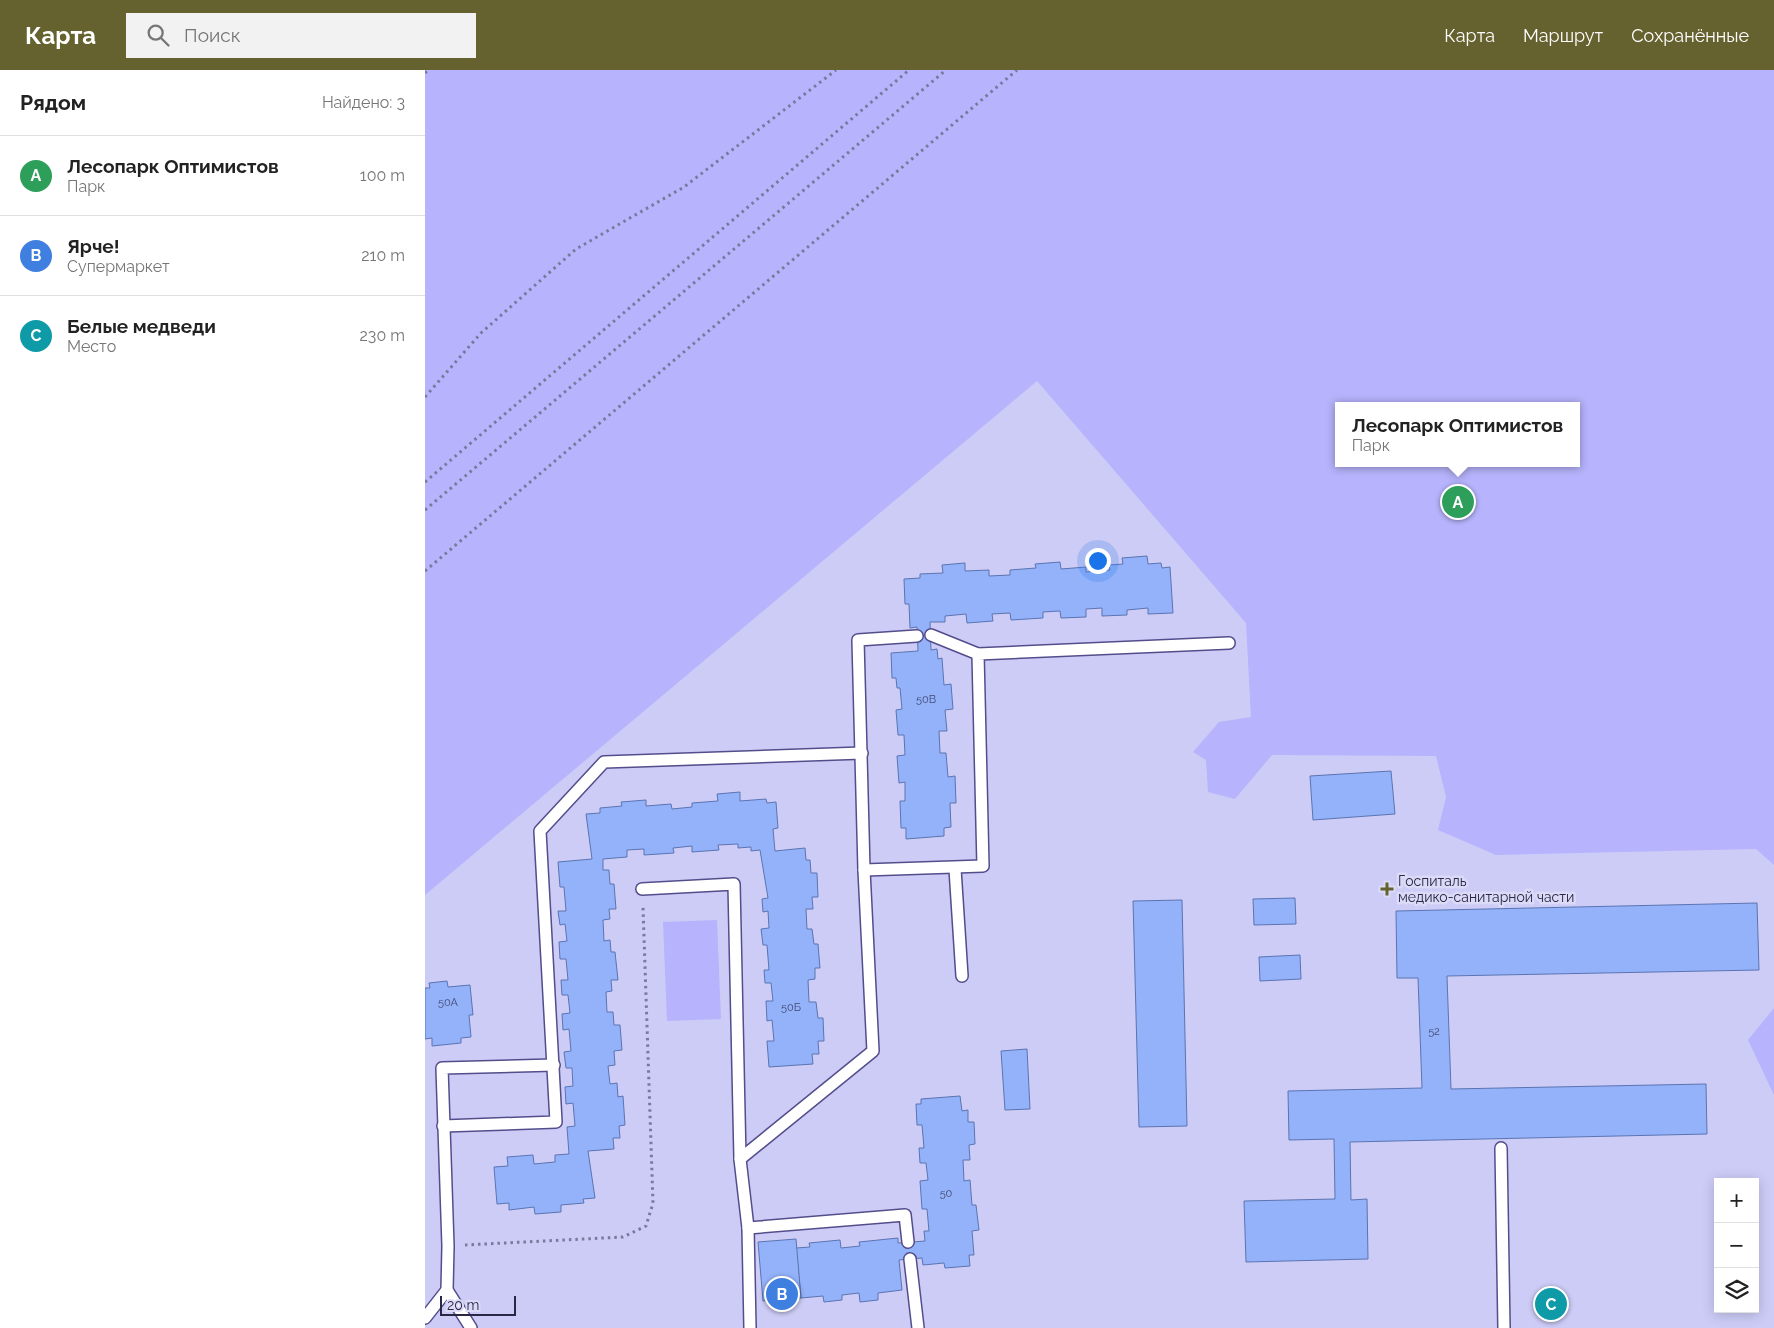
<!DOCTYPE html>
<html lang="ru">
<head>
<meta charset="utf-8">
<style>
	:root { --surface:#fff; --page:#f2f2f2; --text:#222; --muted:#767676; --line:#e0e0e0; --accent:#65622f }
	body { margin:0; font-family:Raleway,sans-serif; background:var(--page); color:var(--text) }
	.controls { position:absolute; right:15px; bottom:15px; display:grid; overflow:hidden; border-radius:0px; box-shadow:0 2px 12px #0003 }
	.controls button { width:45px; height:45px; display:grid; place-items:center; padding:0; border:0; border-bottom:1px solid var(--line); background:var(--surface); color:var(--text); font:25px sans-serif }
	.scale { position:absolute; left:15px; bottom:12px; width:76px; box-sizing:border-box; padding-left:5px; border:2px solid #292743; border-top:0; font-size:14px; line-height:18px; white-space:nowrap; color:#292743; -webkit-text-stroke:4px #dbdbf8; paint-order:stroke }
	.you { position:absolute; left:672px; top:490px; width:18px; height:18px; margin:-12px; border:4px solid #fff; border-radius:50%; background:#1a73e8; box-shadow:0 0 0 8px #1a73e833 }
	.badge { display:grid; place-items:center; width:32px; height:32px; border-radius:50%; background:var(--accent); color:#fff; font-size:16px; font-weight:700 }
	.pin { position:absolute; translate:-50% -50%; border:2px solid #fff; box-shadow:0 1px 5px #0006 }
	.popup { position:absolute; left:910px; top:332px; width:245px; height:65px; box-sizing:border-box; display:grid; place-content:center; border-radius:0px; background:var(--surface); filter:drop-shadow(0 1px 4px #0005); font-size:16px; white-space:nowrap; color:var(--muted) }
	.popup b { font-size:19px; color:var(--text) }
	.popup::after { content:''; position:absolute; left:50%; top:100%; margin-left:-10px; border:10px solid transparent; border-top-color:var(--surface) }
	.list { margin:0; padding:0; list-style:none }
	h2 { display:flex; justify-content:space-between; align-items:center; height:65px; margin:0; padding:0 20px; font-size:21px }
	h2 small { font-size:16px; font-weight:400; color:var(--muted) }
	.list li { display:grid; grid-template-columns:32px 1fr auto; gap:15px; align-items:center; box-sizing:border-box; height:80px; padding:0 20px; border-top:1px solid var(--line) }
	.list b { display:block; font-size:19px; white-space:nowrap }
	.list p { margin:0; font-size:16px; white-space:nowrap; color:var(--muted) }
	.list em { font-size:16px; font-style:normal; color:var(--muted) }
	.icon { flex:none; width:28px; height:28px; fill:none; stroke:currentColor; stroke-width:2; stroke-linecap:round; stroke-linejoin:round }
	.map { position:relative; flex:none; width:1349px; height:1258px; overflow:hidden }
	header { display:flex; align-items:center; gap:30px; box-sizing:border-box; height:70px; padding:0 25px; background:var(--accent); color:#fff }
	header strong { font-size:24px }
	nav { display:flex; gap:28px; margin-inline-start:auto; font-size:18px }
	.search { width:350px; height:45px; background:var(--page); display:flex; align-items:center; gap:12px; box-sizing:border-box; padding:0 18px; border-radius:0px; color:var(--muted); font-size:19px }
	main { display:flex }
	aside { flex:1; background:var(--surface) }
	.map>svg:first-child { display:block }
	.green { fill:#b7b3fc; fill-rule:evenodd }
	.building { fill:#93b2fa; stroke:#5b74b1 }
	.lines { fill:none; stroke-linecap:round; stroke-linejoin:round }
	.lane-casing { stroke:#534d8b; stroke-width:14 }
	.path { stroke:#7a789c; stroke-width:3; stroke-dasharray:2.5 4; stroke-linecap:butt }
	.lane { stroke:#fff; stroke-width:11 }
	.poi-dot { fill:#65622f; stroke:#dbdbf8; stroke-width:2 }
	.labels { text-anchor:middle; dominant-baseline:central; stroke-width:5; stroke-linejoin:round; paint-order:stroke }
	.number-label { font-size:11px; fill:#444a71 }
	.poi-label { font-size:14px; fill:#292743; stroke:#dbdbf8; text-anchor:start }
</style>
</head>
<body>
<header>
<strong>Карта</strong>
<div class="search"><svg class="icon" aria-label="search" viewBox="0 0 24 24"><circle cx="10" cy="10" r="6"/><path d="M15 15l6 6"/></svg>Поиск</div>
<nav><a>Карта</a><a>Маршрут</a><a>Сохранённые</a></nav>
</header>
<main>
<aside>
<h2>Рядом<small>Найдено: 3</small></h2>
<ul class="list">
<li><span class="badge" style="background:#2e9e5b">A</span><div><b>Лесопарк Оптимистов</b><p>Парк</p></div><em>100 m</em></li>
<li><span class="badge" style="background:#3f7fe0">B</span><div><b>Ярче!</b><p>Супермаркет</p></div><em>210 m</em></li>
<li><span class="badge" style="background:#0f9aa8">C</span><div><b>Белые медведи</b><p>Место</p></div><em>230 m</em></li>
</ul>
</aside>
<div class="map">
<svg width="1349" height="1258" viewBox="0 0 1349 1258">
	<rect width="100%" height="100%" fill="#cdccf7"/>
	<g class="green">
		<path d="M0,0H1349V795L1331,779L1071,785L1013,760L1021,727L1011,686L847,685L810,729L783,722L781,690L768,682L794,652L826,647L821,553L612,311L0,825ZM914,336H1152V393H914Z"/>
		<polygon points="292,850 296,949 242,951 238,852"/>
		<polygon points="1349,938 1349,1025 1323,970"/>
	</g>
	<g class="building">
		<polygon points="722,486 723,494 736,493 737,498 745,497 748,543 723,544 723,538 702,540 702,545 677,546 677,538 661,539 661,547 636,548 635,541 618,542 618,548 586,550 585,543 567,544 568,551 542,553 541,544 520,546 520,552 505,552 506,580 512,579 513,589 517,588 519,615 526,614 528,639 520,640 522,661 514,661 515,683 521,683 523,707 530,706 531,733 525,733 526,757 519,758 519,766 481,769 481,758 476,758 475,731 480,731 480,712 474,713 472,686 480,685 479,665 473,665 471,640 477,639 475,618 472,618 471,608 467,608 466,583 493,581 492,557 485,558 484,534 480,534 479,509 495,508 495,504 518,503 517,495 540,493 540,501 564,500 564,506 585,505 585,500 611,498 610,494 635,492 636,499 661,497 661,502 685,500 684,495 698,494 697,488"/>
		<polygon points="966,701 970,744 888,750 885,706"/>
		<polygon points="315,722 315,731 341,729 342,733 351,732 353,758 348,759 350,781 380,778 381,790 385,790 386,803 392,803 393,827 387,827 388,839 381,839 382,859 387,859 389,874 393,874 395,898 390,898 390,909 383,910 384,932 391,932 393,948 398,948 399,971 393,971 394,984 387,984 388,994 344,997 342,971 349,971 347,950 342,951 341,931 348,931 346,913 340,913 339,900 344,900 342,875 338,875 336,859 344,858 343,841 338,842 337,829 343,828 335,780 326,781 326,777 313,778 313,774 293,775 294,780 267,782 267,776 248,778 249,783 219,785 219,779 202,780 202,787 178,789 178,800 184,800 185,814 189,814 191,839 184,839 185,849 178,850 179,871 185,870 186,882 190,882 193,910 186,910 187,921 181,922 182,942 188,942 189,955 195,955 197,980 189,981 190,995 183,996 185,1014 192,1013 193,1027 198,1026 200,1055 194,1056 195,1068 188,1068 189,1079 163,1081 170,1128 158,1129 159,1133 136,1135 136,1142 110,1144 109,1137 84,1140 84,1133 72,1134 69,1097 83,1096 82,1087 108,1085 109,1094 130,1092 130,1085 144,1084 142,1057 150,1056 148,1033 141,1034 140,1017 148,1016 147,998 141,998 139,982 146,981 144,959 138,960 137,944 145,943 143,925 137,925 136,910 143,910 141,889 135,889 134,872 142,871 140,854 135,855 133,841 141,841 139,817 135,817 133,792 167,789 161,744 175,743 175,738 197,736 196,732 221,730 221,736 246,734 247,739 267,737 267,733 293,731 292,724"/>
		<polygon points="870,828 871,854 829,855 828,829"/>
		<polygon points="757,830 762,1056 714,1057 708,831"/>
		<polygon points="1332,833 1334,900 1022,906 1026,1019 1281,1014 1282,1064 925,1072 926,1130 942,1129 943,1189 821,1192 819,1131 910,1129 909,1069 864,1070 863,1021 997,1018 993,908 972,908 971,841"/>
		<polygon points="875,885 876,909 835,911 834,887"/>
		<polygon points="22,911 23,917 45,915 48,945 44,945 46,967 36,968 36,973 7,976 7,968 0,969 0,918 5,918 4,913"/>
		<polygon points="602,979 605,1039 580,1040 576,981"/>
		<polygon points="535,1026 537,1041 543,1040 543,1052 549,1052 550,1074 544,1075 545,1090 538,1090 539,1111 545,1110 547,1135 551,1135 554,1160 547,1161 549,1185 544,1185 545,1196 520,1198 519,1193 498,1195 497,1188 474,1190 477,1220 453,1223 453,1230 435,1232 434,1223 417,1225 417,1230 399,1232 398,1226 376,1228 371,1178 385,1177 384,1173 415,1170 416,1178 435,1176 434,1172 473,1168 473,1173 500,1171 499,1161 504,1161 502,1139 497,1139 495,1111 503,1110 501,1093 495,1093 494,1078 499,1078 497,1055 492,1055 491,1034 496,1034 496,1029"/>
		<polygon points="371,1169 376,1228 338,1231 333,1172"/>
	</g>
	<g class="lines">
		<defs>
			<g id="lane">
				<polyline points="506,565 553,584"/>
				<polyline points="530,799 537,906"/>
				<polyline points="439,800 558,796 553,584 804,573"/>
				<polyline points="217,819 309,814 315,1089 323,1158 325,1258"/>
				<polyline points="18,1056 131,1052 115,761 179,692 437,683"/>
				<polyline points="1076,1078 1079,1258"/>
				<polyline points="315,1089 448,981 439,800 433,570 492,566"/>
				<polyline points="323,1158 480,1145 483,1172"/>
				<polyline points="485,1189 493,1258"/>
				<polyline points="0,1248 22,1220"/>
				<polyline points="46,1258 22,1220 23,1176 17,998 129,995"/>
			</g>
		</defs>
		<use href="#lane" class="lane-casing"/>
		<g class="path">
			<polyline points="0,3 3,0"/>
			<polyline points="0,327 56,263 151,179 259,117 411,0"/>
			<polyline points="0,412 484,0"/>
			<polyline points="0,440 521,0"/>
			<polyline points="0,501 592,0"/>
			<polyline points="40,1175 198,1167 221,1156 228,1133 218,837"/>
		</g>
		<use href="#lane" class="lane"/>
	</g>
	<path class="poi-dot" d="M959.5 811.5h5v5h5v5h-5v5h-5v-5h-5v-5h5z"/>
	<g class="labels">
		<g class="number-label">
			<text x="501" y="629">50В</text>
			<text x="23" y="932">50А</text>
			<text x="366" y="937">50Б</text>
			<text x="1009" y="961">52</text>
			<text x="521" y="1123">50</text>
		</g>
		<g class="poi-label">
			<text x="973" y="811">Госпиталь<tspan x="973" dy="16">медико-санитарной части</tspan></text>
		</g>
	</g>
</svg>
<div class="controls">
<button>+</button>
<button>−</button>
<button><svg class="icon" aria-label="layers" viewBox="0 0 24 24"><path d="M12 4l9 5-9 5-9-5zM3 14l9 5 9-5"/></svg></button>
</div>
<div class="scale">20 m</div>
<div class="you"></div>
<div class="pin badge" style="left:1033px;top:432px;background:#2e9e5b">A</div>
<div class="popup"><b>Лесопарк Оптимистов</b>Парк</div>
<div class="pin badge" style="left:357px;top:1224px;background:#3f7fe0">B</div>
<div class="pin badge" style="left:1126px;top:1234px;background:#0f9aa8">C</div>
</div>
</main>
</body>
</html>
